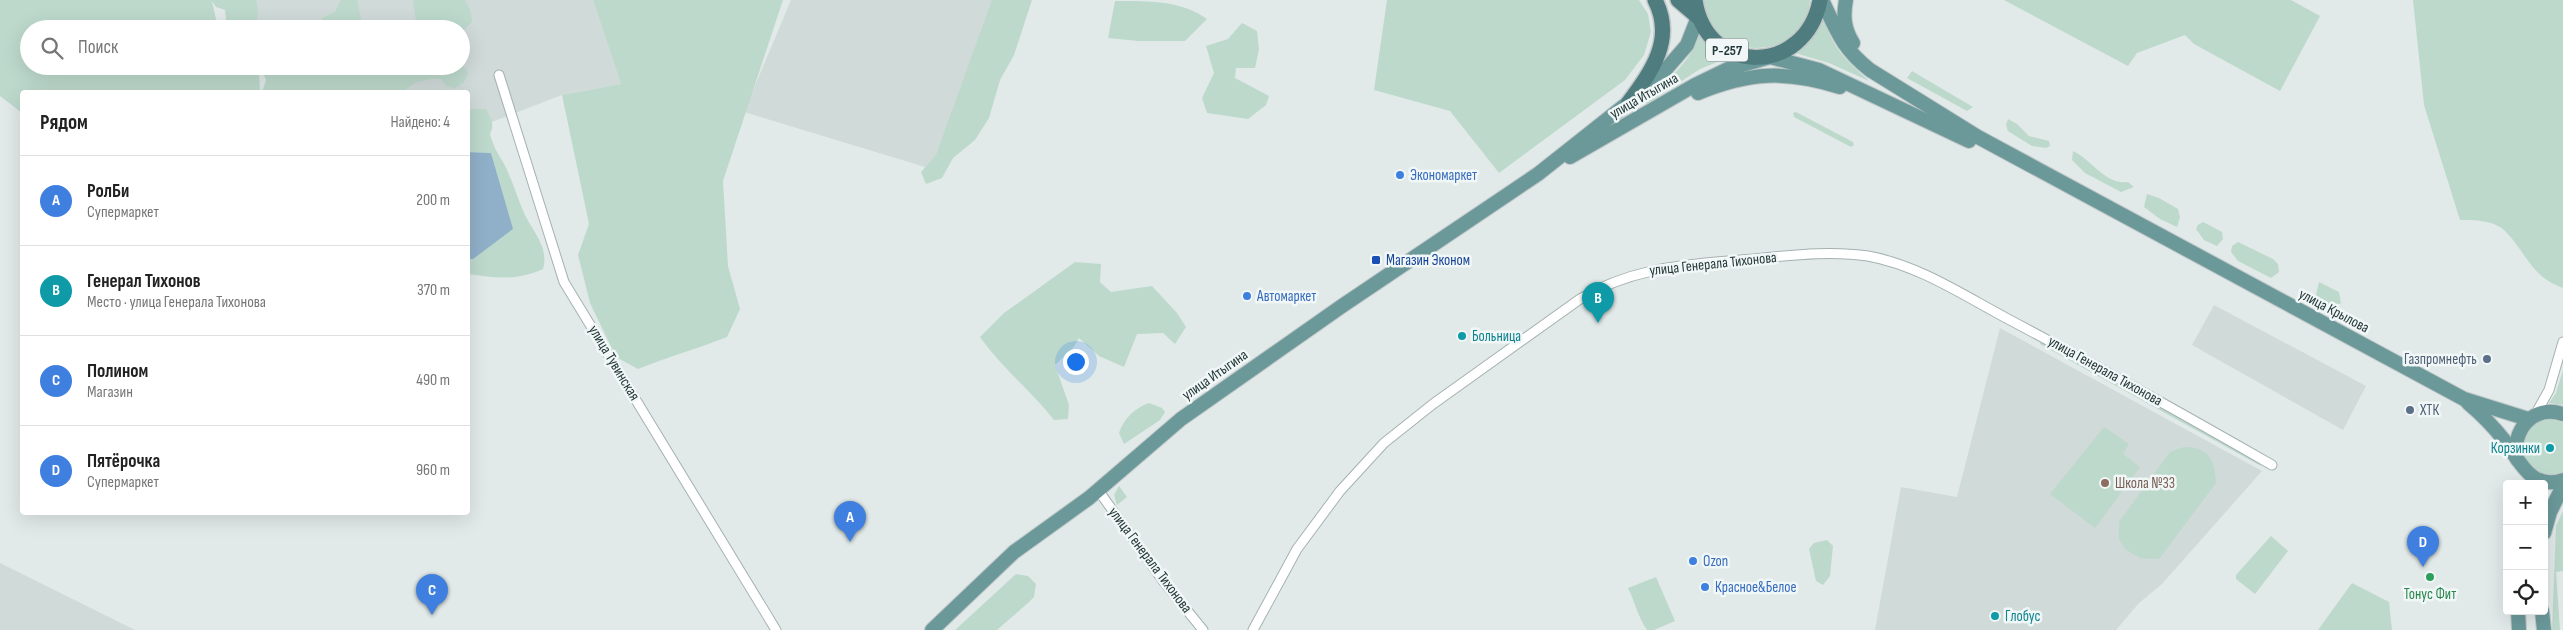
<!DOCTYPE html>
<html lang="ru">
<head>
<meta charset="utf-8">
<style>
	:root { --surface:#fff; --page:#f2f2f2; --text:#222; --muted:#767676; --line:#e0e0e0; --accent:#0f766e }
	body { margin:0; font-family:"Sofia Sans Condensed",sans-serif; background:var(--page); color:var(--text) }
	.controls { position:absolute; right:15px; bottom:15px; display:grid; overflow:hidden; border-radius:5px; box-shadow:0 5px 20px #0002 }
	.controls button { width:45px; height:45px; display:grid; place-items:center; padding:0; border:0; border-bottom:1px solid var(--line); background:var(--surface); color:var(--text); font:25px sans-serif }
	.you { position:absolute; left:1075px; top:361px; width:18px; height:18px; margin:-12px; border:4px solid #fff; border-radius:50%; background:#1a73e8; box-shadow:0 0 0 8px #1a73e833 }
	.badge { display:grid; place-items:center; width:32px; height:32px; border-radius:50%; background:var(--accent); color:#fff; font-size:16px; font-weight:700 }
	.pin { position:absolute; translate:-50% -41px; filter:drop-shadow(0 1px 2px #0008) }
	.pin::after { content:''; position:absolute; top:26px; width:18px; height:15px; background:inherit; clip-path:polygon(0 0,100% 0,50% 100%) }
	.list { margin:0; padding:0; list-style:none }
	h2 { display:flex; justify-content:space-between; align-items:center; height:65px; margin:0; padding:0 20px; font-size:21px }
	h2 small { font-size:16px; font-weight:400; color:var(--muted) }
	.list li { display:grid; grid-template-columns:32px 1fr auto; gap:15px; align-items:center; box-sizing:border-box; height:90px; padding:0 20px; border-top:1px solid var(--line) }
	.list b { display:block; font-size:19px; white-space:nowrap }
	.list p { margin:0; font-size:16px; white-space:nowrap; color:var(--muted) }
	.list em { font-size:16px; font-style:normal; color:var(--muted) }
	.icon { flex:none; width:28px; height:28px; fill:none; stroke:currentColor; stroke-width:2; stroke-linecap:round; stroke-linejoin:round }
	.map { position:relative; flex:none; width:2563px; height:630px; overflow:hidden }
	.search { position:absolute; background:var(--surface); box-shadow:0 5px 20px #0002; left:20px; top:20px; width:450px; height:55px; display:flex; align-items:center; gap:12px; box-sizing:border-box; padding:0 18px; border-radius:28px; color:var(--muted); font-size:19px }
	.panel { position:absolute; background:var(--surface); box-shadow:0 5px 20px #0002; left:20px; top:90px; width:450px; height:425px; border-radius:5px }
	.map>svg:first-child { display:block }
	.built { fill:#d0dad8 }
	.green { fill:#bdd9cc }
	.water { fill:#90b0c9 }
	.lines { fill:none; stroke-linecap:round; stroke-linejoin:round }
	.minor-casing { stroke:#a5b1b1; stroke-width:11 }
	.primary-casing { stroke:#c2c7c8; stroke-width:16 }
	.trunk-casing { stroke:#c2c7c8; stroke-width:18 }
	.minor { stroke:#fff; stroke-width:9 }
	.primary { stroke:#6b999a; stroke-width:14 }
	.trunk { stroke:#4f7c7e; stroke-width:15 }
	.shop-dot { fill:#3f7fe0; stroke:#f1f7f6; stroke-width:2 }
	.transit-dot { fill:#1a4fb4; stroke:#f1f7f6; stroke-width:2 }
	.culture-dot { fill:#0f9aa8; stroke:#f1f7f6; stroke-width:2 }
	.service-dot { fill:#5c6f8a; stroke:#f1f7f6; stroke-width:2 }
	.education-dot { fill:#8d6e63; stroke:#f1f7f6; stroke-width:2 }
	.leisure-dot { fill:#2e9e5b; stroke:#f1f7f6; stroke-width:2 }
	.labels { text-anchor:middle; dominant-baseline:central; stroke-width:5; stroke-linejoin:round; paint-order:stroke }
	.shield { fill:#f1f7f6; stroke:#627172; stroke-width:1 }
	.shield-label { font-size:14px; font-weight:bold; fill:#243839 }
	.street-label { font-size:15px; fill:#243839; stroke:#f1f7f6 }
	.shop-label { font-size:15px; fill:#366cbe; stroke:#f1f7f6; text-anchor:start }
	.transit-label { font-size:15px; fill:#164399; stroke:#f1f7f6; text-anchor:start }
	.culture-label { font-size:15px; fill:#0d838f; stroke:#f1f7f6; text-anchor:start }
	.service-label { font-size:15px; fill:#4e5e75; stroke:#f1f7f6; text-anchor:end }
	.education-label { font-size:15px; fill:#785e54; stroke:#f1f7f6; text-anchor:start }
	.leisure-label { font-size:15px; fill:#27864d; stroke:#f1f7f6 }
</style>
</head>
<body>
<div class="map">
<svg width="2563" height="630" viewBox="0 0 2563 630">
	<rect width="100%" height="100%" fill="#e1eae9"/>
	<g class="built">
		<polygon points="254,0 593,0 621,84 562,95 468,131 468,92 269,92 461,66 461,29 258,29"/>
		<polygon points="791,0 1004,0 935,170 744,112"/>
		<polygon points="2214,305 2366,386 2343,430 2192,345"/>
		<polygon points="2000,328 2262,471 2162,584 2139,603 2116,630 1875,630 1901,487 1957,497"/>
		<polygon points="0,563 135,630 0,630"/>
	</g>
	<g class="green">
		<polygon points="0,0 256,0 258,10 256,29 244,29 237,23 237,29 219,29 219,25 226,19 225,10 216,7 212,1 218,29 29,29 29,66 249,66 259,72 260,92 22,92 22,113 0,96"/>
		<polygon points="341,0 357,0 363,29 310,29 320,24 322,18 335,12"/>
		<polygon points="413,0 465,0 471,12 472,22 461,32 461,29 371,29 416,21"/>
		<path d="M593,0H783L723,181L728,266L740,309L727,337C697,349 667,357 638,369L616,357L590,303L578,255L589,224L562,95L621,84Z"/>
		<polygon points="992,0 1032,0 1014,55 1000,80 989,118 975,140 953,158 942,178 926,184 921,172 936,155"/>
		<polygon points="1387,0 1639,0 1648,14 1651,32 1644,55 1625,80 1499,173 1450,111 1374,90"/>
		<path d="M1703,0H1810C1804,64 1709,64 1703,0Z"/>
		<polygon points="2004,0 2291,0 2320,16 2280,91 2194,44 2185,35 2137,53 2128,66"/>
		<path d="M2413,0H2563V288C2530,276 2527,253 2505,231C2494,220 2474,220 2460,220L2424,105Z"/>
		<path d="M1115,1C1148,1 1181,0 1207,19L1185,41H1138L1108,38Z"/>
		<path d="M1823,16C1833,50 1845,58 1869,81L1829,63L1795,53L1812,36Z"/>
		<polygon points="1242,23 1257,31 1259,49 1255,68 1236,68 1235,78 1269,96 1266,105 1248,119 1207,113 1202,98 1214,73 1206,46 1228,39"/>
		<path d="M1700,31L1730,57L1700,69L1647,104L1645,102C1665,81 1694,61 1700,31Z"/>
		<path d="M461,63L468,73L464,82L455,88L446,86L441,79C430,78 410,82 405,92H262L266,80L260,66H461Z"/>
		<polygon points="1912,71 1973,107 1967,111 1907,78"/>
		<path d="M468,109H486C491,118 495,124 490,134C494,148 496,150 503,162C512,178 517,198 525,215C534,233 549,248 543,269C516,281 496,278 468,274V259H473L501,190L491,153L468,152Z"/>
		<polygon points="1796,112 1853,142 1854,145 1851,147 1794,117 1793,113"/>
		<polygon points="2008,119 2017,124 2029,136 2049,141 2050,146 2046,148 2032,146 2008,131 2006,125"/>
		<path d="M2073,151C2091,159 2105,185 2128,182L2134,187L2121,192L2085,173L2072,160Z"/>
		<polygon points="2147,194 2159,198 2178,209 2180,217 2177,227 2160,219 2144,207"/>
		<polygon points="2203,222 2222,232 2223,239 2217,246 2204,240 2196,229 2198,225"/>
		<polygon points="2238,242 2273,259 2278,264 2279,272 2271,278 2238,261 2231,252 2232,246"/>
		<path d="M1075,262L1101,264L1100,282L1111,292L1152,286L1177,313L1186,327L1175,344L1163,333L1137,334L1124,367L1099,356L1079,338L1073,348L1055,365L1069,405L1068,419L1054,420C1031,391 1002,368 980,337L1004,313Z"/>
		<polygon points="2319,282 2339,292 2341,303 2332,308 2320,303 2316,295"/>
		<polygon points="2040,342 2256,458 2261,466 2040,344"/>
		<polygon points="2563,370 2563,405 2549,403 2556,393"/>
		<path d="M1149,403L1162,408L1165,412L1160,420L1124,444L1119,433C1124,418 1135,408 1149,403Z"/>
		<path d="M2551,419L2563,422V473C2520,489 2505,423 2551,419Z"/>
		<polygon points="2104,427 2129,444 2123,454 2140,467 2095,528 2050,494"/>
		<path d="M2184,447C2209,447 2215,461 2216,483L2159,559L2140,558L2125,549L2119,539V522L2170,452Z"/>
		<polygon points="1119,486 1127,497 1117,505 1114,495"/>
		<polygon points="2563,511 2563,571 2556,572 2560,630 2552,630 2556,526"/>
		<polygon points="2271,536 2288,551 2255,594 2236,579 2236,575"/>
		<polygon points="1827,540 1833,546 1830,576 1823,585 1816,581 1809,549 1814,543"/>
		<polygon points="1016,574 1028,576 1036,584 1034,597 1029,602 997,630 955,630"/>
		<path d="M1656,577L1675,621L1654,630H1647C1638,617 1635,602 1628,588Z"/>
		<polygon points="2352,583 2389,602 2392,630 2318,630"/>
	</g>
	<polygon class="water" points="468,152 491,153 513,229 473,259 468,259"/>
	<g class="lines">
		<defs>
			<g id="minor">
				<polyline points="499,75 564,282 776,630"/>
				<polyline points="2535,415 2549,390 2563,342"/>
				<polyline points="1098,490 1164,582 1203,630"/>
				<path d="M1253,630L1297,549L1340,491L1384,443L1433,404L1580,299C1626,271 1676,265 1728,261C1774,258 1822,249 1868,256C1918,265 1963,295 2008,319C2097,366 2185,415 2272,465"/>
			</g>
			<g id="primary">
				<path d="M1822,0C1837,31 1842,48 1870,70L1978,137L2464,399L2528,419"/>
				<path d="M1846,0C1843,16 1844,29 1853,43"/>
				<path d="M1698,93C1749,72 1786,70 1840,87"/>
				<polyline points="1570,157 1695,85 1728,69 1770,57 1819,70 1969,141"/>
				<path d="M2468,403C2481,414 2493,426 2504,440C2520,461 2531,491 2563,480"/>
				<path d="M2517,459C2511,431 2533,404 2563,414"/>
				<polyline points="2544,533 2550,512 2563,486"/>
				<polyline points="2518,611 2519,630"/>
				<polyline points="2542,611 2544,630"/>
				<polyline points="932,630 1014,552 1089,498 1181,419 1342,306 1538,174 1629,102 1667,68 1687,45 1698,17"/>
			</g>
			<g id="trunk">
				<polyline points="1678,0 1698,17"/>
				<path d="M1695,0C1706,77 1806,76 1820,0"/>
				<path d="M1629,102C1652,71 1675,39 1655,0"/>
			</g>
		</defs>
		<use href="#minor" class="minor-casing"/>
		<use href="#primary" class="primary-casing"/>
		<use href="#trunk" class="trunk-casing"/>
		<use href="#minor" class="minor"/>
		<use href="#primary" class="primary"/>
		<use href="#trunk" class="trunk"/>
	</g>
	<g class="shop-dot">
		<circle cx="1400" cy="175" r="5"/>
		<circle cx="1247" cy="296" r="5"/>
		<circle cx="1693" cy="561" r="5"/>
		<circle cx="1705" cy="587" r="5"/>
	</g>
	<rect class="transit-dot" x="1371" y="255" width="10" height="10" rx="2.5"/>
	<g class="culture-dot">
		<circle cx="1462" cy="336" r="5"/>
		<circle cx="2550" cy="448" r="5"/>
		<circle cx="1995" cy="616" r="5"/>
	</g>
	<g class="service-dot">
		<circle cx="2487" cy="359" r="5"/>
		<circle cx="2410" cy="410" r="5"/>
	</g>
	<circle class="education-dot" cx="2105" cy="483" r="5"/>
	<circle class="leisure-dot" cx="2430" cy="577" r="5"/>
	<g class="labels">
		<rect class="shield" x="1706" y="38.5" width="42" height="23" rx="4"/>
		<g class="shield-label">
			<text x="1727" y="50">Р-257</text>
		</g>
		<g class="street-label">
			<text transform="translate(1644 96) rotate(-30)">улица Итыгина</text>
			<text transform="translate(1713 264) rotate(-6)">улица Генерала Тихонова</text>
			<text transform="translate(2334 311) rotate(28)">улица Крылова</text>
			<text transform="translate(614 363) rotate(59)">улица Тувинская</text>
			<text transform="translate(2105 371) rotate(29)">улица Генерала Тихонова</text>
			<text transform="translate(1215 375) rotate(-35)">улица Итыгина</text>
			<text transform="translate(1150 560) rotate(53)">улица Генерала Тихонова</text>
		</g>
		<g class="shop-label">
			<text x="1410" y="175">Экономаркет</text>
			<text x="1257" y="296">Автомаркет</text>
			<text x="1703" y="561">Ozon</text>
			<text x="1715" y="587">Красное&amp;Белое</text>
		</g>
		<g class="transit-label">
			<text x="1386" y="260">Магазин Эконом</text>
		</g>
		<g class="culture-label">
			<text x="1472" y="336">Больница</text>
			<text x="2540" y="448" text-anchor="end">Корзинки</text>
			<text x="2005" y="616">Глобус</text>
		</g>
		<g class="service-label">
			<text x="2477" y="359">Газпромнефть</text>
			<text x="2420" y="410" text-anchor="start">ХТК</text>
		</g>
		<g class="education-label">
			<text x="2115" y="483">Школа №33</text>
		</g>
		<g class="leisure-label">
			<text x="2430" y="594">Тонус Фит</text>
		</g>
	</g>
</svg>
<div class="controls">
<button>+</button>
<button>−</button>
<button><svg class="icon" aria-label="locate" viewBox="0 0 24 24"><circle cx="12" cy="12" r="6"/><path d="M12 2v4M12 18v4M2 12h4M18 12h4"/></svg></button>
</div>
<div class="you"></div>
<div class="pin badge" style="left:850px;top:542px;background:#3f7fe0">A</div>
<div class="pin badge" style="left:1598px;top:323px;background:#0f9aa8">B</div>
<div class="pin badge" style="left:432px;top:615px;background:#3f7fe0">C</div>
<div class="pin badge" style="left:2423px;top:567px;background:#3f7fe0">D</div>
<div class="search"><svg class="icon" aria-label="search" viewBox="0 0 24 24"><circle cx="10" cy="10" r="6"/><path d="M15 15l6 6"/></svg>Поиск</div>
<section class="panel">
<h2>Рядом<small>Найдено: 4</small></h2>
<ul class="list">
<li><span class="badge" style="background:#3f7fe0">A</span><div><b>РолБи</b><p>Супермаркет</p></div><em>200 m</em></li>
<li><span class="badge" style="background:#0f9aa8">B</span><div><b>Генерал Тихонов</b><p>Место · улица Генерала Тихонова</p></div><em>370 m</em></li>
<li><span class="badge" style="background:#3f7fe0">C</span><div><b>Полином</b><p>Магазин</p></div><em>490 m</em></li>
<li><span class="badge" style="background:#3f7fe0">D</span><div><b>Пятёрочка</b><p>Супермаркет</p></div><em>960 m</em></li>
</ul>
</section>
</div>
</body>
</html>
